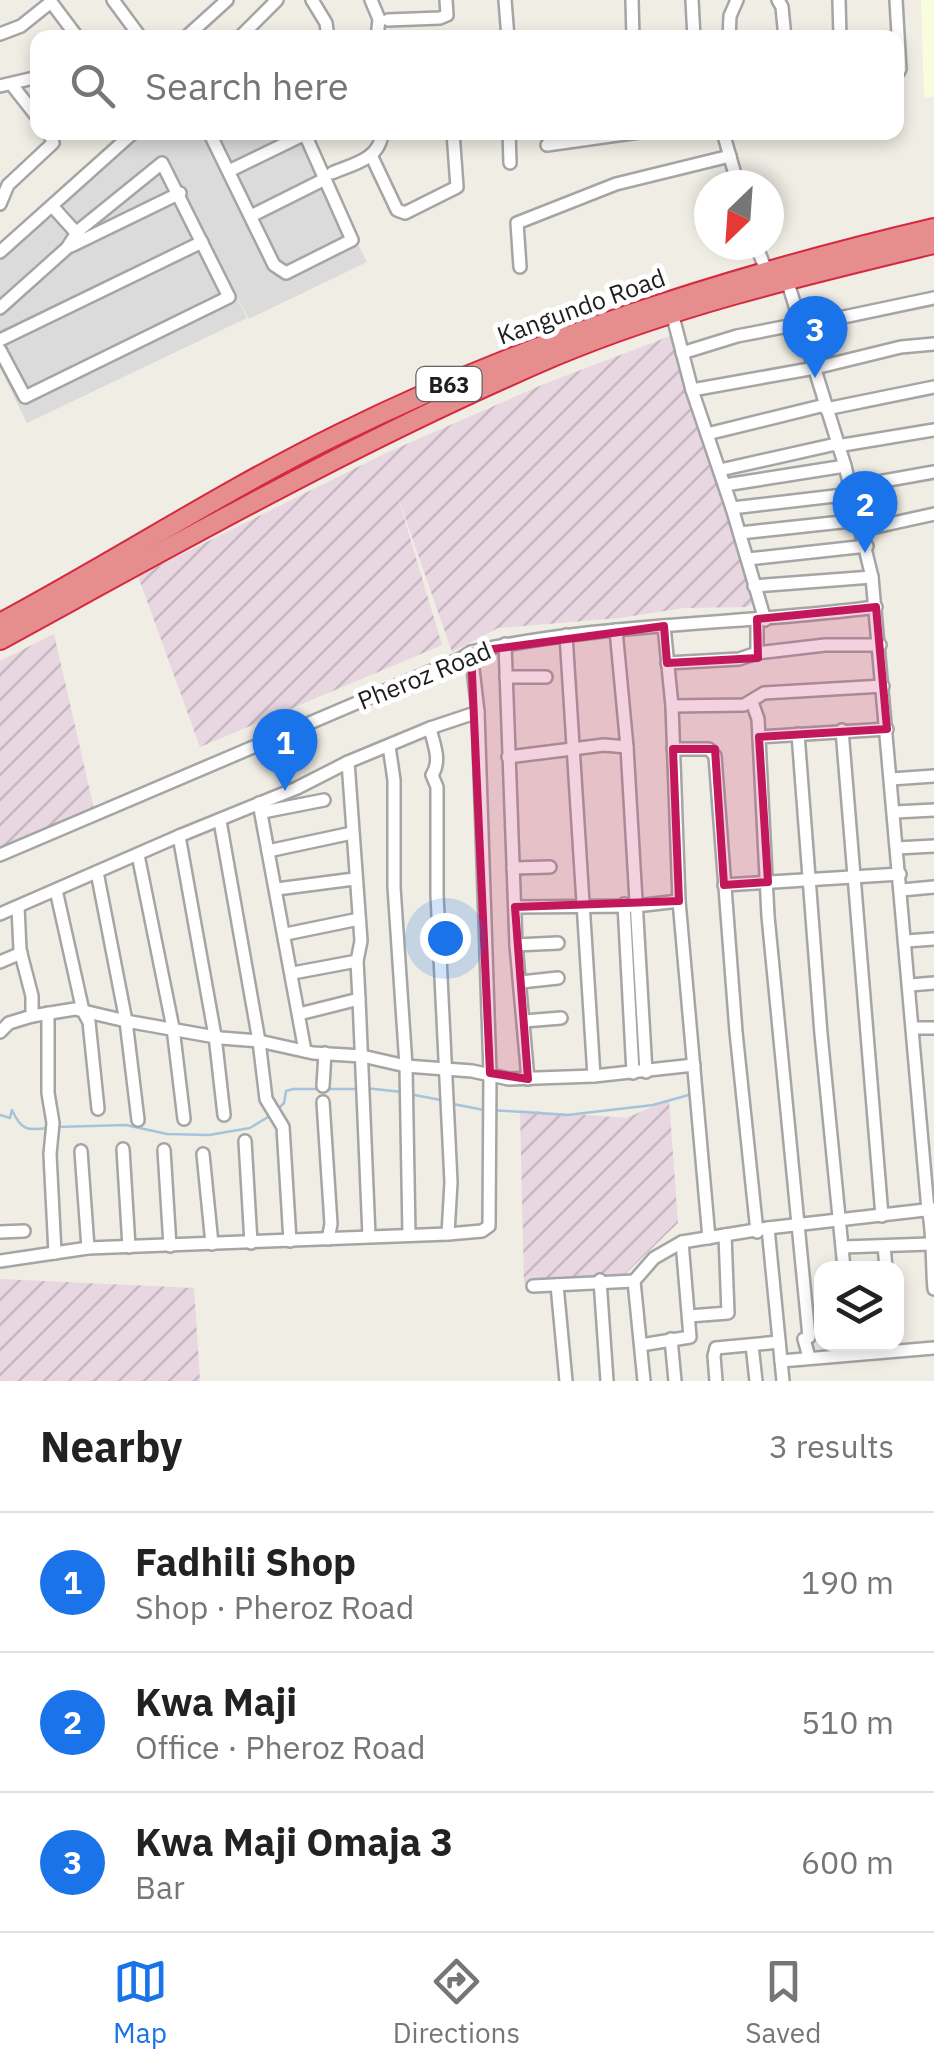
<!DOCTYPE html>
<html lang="en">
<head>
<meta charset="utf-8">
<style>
	:root { --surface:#fff; --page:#f6f6f6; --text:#222; --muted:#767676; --line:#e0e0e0; --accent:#1a73e8 }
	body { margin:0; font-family:"IBM Plex Sans",sans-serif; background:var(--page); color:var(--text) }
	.controls { position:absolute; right:30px; bottom:30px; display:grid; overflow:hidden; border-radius:20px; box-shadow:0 5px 15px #0003 }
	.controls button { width:90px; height:90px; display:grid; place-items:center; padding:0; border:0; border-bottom:2px solid var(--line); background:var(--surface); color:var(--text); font:50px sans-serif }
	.compass { position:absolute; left:694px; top:170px; width:90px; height:90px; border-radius:50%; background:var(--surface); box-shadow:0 5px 15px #0003; rotate:205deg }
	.you { position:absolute; left:445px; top:938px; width:35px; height:35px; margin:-25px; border:8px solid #fff; border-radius:50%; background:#1a73e8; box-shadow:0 0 0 15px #1a73e833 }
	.badge { display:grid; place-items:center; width:65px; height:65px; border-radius:50%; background:var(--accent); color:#fff; font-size:32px; font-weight:700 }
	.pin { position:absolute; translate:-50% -82px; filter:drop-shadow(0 2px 5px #0008) }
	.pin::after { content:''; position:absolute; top:52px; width:35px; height:30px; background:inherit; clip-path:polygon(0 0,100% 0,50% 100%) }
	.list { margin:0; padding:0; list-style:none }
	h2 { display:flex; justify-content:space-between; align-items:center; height:130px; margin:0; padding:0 40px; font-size:42px }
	h2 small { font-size:32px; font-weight:400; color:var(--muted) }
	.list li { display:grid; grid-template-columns:65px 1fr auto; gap:30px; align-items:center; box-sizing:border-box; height:140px; padding:0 40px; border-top:2px solid var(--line) }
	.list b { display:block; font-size:38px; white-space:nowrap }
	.list p { margin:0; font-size:32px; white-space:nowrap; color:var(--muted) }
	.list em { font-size:32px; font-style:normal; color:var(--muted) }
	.icon { flex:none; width:55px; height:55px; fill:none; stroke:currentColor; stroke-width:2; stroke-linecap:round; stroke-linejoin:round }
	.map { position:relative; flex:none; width:934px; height:1381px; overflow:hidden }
	.search { position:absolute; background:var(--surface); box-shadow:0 5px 15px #0003; left:30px; right:30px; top:30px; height:110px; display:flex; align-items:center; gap:25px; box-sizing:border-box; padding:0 35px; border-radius:20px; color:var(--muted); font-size:38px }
	.sheet { height:550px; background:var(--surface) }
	nav { display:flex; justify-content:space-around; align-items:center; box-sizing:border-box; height:140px; border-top:2px solid var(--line); background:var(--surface); font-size:28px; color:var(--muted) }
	nav a { display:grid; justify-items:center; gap:5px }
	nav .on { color:var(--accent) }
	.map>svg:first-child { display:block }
	.residential { fill:#dcdbdb }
	.industrial { fill:url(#industrial-furrows) }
	.education { fill:#f8fedd }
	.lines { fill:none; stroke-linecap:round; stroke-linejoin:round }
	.stream { stroke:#a5c4dc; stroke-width:2.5 }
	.minor-casing { stroke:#a5a5a5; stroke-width:16 }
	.highway-casing { stroke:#d62840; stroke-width:22 }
	.minor { stroke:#fff; stroke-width:11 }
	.highway { stroke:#e58e8d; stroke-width:18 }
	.marked { fill:#c2185b; fill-opacity:0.2; stroke:#c2185b; stroke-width:8; stroke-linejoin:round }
	.labels { text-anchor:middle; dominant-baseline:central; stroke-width:10; stroke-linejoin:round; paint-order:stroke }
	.shield { fill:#fff; stroke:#626262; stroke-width:2.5 }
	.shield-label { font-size:22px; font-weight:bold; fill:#1e1e1e }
	.street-label { font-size:25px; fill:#1e1e1e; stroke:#fff }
</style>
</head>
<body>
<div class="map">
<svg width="934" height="1381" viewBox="0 0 934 1381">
	<defs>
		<pattern id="industrial-furrows" width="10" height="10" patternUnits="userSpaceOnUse" patternTransform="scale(2.5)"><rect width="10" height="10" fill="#e8d6e1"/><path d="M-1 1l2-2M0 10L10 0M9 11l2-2" fill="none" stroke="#c7b7c1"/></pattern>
	</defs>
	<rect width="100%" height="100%" fill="#efede4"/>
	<polygon class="residential" points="134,133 301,133 367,262 249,319 233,290 247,318 27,423 0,368 0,251"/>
	<g class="industrial">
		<polygon points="673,335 756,601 747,607 684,608 619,618 498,628 452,652 397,494 442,645 200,747 138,576 384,454 544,384"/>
		<polygon points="54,634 94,809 0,847 0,661"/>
		<polygon points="669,1100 678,1223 624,1275 524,1283 520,1110 626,1118"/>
		<polygon points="0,1279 194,1288 200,1381 0,1381"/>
	</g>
	<polygon class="education" points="921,0 934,0 934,96 924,98"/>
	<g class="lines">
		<g class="stream">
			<polyline points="365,1088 402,1092"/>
			<polyline points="409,1094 441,1100"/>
			<polyline points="453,1104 484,1110"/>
			<polyline points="278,1109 284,1103 286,1091 293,1089 357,1089"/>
			<polyline points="492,1110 567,1115 653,1105 692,1094"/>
			<path d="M0,1115L10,1118L12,1110C21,1130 27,1131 48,1128"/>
			<polyline points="56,1127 126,1125 167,1134 209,1135 250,1128 273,1114"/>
		</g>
		<defs>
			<g id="minor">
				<polyline points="113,0 141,38"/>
				<polyline points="312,0 326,23 328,38"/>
				<polyline points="371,0 379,19 377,38"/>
				<polyline points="505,0 508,38"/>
				<polyline points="632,0 633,38"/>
				<polyline points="692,0 694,38"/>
				<polyline points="778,0 782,7 785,38"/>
				<polyline points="839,0 840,38"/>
				<polyline points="896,0 900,69 896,76"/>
				<polyline points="388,20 440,18 447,15 446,0"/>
				<polyline points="0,34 21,26 51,2 78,38"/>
				<polyline points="185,38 227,0"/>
				<polyline points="239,38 277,0"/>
				<polyline points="729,38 730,16 737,0"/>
				<polyline points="12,85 38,118"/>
				<polyline points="0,86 38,77"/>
				<polyline points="209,132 274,265 286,273 352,240 304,132"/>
				<polyline points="509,132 510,163"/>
				<polyline points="723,132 738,185"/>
				<polyline points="547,145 639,132"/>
				<polyline points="371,155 397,210 405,213 457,187 453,132"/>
				<polyline points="229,171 305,134"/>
				<path d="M332,173C353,164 381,159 382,132"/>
				<polyline points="0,204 8,185 53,143 49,132"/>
				<polyline points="53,207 80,237"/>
				<polyline points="251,216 325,179"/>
				<polyline points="756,245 766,270"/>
				<polyline points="71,246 180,193"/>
				<polyline points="0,252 134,132"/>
				<polyline points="520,267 517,223 616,184 730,156"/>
				<path d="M787,280L845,466L872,577L928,1210C933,1225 932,1270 934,1289"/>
				<polyline points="0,308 67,248 78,231 162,163 229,297 25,397 0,350"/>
				<polyline points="672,313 692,390 732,508 765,620"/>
				<polyline points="801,326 934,298"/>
				<polyline points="0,340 202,242"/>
				<polyline points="682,353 737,336 799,324"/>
				<polyline points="692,390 815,368 901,347 934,344"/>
				<polyline points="826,409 934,387"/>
				<polyline points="707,434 825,405"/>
				<polyline points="837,446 934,430"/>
				<polyline points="720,470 836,444"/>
				<polyline points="725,485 845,466"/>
				<polyline points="850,487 934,472"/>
				<polyline points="732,508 852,494"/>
				<polyline points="862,530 934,514"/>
				<polyline points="740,533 860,520"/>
				<polyline points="748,559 867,546"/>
				<polyline points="754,586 872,577"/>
				<polyline points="757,619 757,653"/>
				<polyline points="664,626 672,706 679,901 709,1238"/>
				<polyline points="616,630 627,747 646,1072"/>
				<polyline points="566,635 594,1076"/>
				<polyline points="505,644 516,945 528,1079"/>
				<polyline points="667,663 739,659 757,653 825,645 880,645"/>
				<polyline points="506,677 546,677"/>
				<polyline points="752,702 758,719 768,916 809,1337 804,1339 809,1357"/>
				<polyline points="672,706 744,705 764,693 883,686"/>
				<path d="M430,728C433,743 442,760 432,775L437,787V895L451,1182L448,1234"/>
				<polyline points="842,730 882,1216"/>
				<polyline points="798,734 821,1034 844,1268"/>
				<polyline points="759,737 887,729"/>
				<polyline points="389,746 394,780 394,887 406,1066 409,1235"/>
				<polyline points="673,749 709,749 715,756 736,1032 757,1232"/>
				<polyline points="508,757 604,745 627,747"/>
				<polyline points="891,779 934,776"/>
				<polyline points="259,803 305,1051"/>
				<polyline points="263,812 324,800"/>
				<polyline points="895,812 934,810"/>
				<polyline points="220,821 259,1041 266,1099 283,1127 290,1241"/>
				<polyline points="179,836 215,1036 224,1115"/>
				<polyline points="897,848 934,846"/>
				<polyline points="268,851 352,833"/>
				<path d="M0,855L462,658L471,652C604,622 741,625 876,607"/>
				<polyline points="138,855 173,1028 184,1119"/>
				<polyline points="513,868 550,867"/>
				<polyline points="724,885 900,874"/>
				<polyline points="277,889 354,879"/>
				<polyline points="56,890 83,1011 89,1022 98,1109"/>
				<polyline points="902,890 934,887"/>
				<polyline points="624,904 633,1073"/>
				<polyline points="515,907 636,906 679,901"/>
				<polyline points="0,914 179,836 297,788 348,762 430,728 478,712"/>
				<polyline points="286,934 359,919"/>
				<polyline points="906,941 934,939"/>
				<polyline points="516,945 558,943"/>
				<polyline points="357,961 359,999"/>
				<polyline points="0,962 21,953"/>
				<polyline points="293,973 357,961 361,941 348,762"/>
				<polyline points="521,982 558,978"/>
				<polyline points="910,985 934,983"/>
				<polyline points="48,1013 48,1093 53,1123 50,1154 55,1253"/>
				<polyline points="299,1014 359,999 369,1236"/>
				<polyline points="32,1016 75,1009 126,1021 97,872"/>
				<polyline points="524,1021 561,1018"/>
				<polyline points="913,1028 934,1028"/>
				<polyline points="0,1032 9,1023 32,1016 32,996 20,950 18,907"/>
				<polyline points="323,1086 325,1053"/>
				<polyline points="323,1102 331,1224 328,1239"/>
				<polyline points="138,1120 126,1021 221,1038 259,1041 313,1053 362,1056 406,1066 472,1071 509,1079 594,1076 694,1065"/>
				<polyline points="245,1141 251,1243"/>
				<polyline points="123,1149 129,1247"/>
				<polyline points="164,1150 170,1246"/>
				<polyline points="81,1151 88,1248"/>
				<polyline points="203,1154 212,1244"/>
				<polyline points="768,1228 783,1381"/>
				<polyline points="0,1232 24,1231"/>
				<polyline points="884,1246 886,1268"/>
				<polyline points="843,1247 929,1244"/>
				<polyline points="0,1261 88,1248 448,1234 482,1231 489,1226 490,1073 478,712 471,652"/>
				<polyline points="600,1280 607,1381"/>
				<polyline points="557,1285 566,1381"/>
				<polyline points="533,1286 634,1281"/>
				<polyline points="689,1316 728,1313 725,1235"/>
				<polyline points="671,1339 675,1381"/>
				<polyline points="641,1345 690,1337 682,1242"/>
				<polyline points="752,1345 756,1381"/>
				<polyline points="781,1361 934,1348"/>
				<polyline points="644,1381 634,1281 654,1258 682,1242 768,1228 934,1209"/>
				<polyline points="716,1381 714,1356 716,1348 779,1342"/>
			</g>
			<g id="highway">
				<path d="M0,623C114,562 223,491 339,434C530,340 726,277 934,228"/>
				<path d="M0,640C183,540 363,438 555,356C677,305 806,275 934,244"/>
			</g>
		</defs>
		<use href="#minor" class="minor-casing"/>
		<use href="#highway" class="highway-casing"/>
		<use href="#minor" class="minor"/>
		<use href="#highway" class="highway"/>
	</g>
	<path class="marked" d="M876,607L887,729L759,737L768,882L724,885L715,749H673L679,901L515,907L528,1079L490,1073L471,652L664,626L667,663L758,658L757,619Z"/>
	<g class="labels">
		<rect class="shield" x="416.5" y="367" width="65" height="34" rx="8"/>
		<g class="shield-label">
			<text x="449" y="384">B63</text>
		</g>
		<g class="street-label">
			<text transform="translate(581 306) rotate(-20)">Kangundo Road</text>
			<text transform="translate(424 675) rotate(-22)">Pheroz Road</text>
		</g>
	</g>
</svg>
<div class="controls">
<button><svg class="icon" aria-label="layers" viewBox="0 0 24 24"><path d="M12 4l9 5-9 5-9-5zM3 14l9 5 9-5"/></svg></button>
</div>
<svg class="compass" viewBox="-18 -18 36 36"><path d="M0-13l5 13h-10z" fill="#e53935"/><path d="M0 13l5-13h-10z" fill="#767676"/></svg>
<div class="you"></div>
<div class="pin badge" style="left:285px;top:791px">1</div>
<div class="pin badge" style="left:865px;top:553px">2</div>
<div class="pin badge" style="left:815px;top:378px">3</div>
<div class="search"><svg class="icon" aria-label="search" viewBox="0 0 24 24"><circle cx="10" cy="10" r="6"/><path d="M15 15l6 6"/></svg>Search here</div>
</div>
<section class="sheet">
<h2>Nearby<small>3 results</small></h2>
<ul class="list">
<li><span class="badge">1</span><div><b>Fadhili Shop</b><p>Shop · Pheroz Road</p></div><em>190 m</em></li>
<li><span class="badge">2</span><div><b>Kwa Maji</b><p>Office · Pheroz Road</p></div><em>510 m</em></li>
<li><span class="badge">3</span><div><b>Kwa Maji Omaja 3</b><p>Bar</p></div><em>600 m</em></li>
</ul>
</section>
<nav>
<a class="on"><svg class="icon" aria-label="map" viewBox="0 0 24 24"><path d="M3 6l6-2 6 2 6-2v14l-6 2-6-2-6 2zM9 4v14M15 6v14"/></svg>Map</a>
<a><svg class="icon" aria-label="directions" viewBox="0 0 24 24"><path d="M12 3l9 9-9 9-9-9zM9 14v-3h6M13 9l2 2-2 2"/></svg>Directions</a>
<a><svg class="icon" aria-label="saved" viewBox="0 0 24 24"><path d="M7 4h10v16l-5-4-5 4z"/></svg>Saved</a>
</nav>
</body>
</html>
